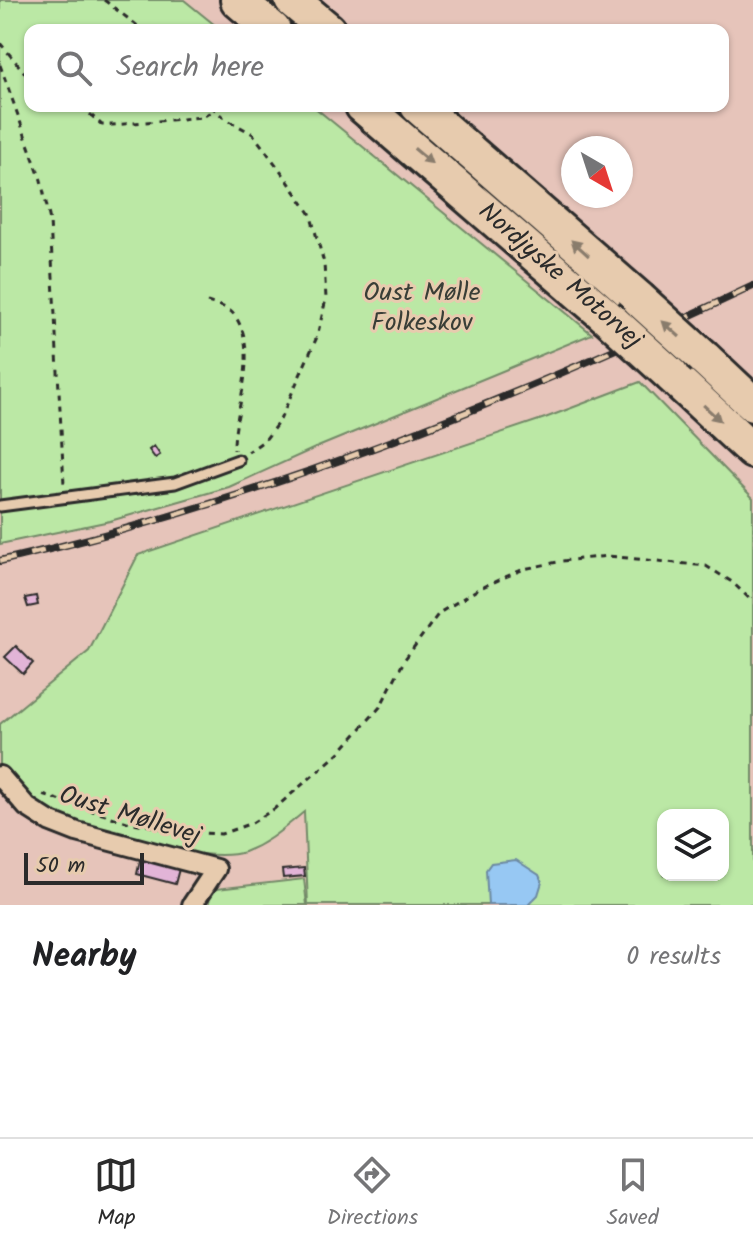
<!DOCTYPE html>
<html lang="en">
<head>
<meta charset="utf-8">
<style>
	:root { --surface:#fff; --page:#f2f2f2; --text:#202124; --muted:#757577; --line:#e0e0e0; --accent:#2b2b2b }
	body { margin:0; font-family:Kalam,sans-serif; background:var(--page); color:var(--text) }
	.controls { position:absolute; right:24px; bottom:24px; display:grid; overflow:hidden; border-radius:16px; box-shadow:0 2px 6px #0004 }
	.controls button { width:72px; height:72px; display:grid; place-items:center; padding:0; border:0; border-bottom:2px solid var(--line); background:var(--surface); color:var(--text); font:40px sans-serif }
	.compass { position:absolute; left:561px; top:136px; width:72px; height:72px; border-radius:50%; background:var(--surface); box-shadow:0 2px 6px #0004; rotate:141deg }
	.scale { position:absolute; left:24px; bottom:20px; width:120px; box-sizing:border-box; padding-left:8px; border:4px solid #2b2b2b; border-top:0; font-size:22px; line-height:28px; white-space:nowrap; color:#2b2b2b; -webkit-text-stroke:6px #e7cbae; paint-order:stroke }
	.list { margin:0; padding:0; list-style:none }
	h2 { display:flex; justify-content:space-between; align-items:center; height:104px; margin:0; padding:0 32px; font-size:34px }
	h2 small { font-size:26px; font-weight:400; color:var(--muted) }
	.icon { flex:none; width:44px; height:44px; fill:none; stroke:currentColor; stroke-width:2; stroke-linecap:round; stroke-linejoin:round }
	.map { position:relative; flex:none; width:753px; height:905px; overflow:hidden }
	.search { position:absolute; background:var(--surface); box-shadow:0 2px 6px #0004; left:24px; right:24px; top:24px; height:88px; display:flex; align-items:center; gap:20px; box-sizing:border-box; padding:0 28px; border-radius:16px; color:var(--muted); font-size:30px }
	.sheet { height:232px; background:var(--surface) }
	nav { display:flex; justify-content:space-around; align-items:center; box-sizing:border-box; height:112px; border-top:2px solid var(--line); background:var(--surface); font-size:22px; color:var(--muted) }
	nav a { display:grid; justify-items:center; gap:4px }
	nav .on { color:var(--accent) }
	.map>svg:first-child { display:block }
	.green { fill:#bbe8a5; stroke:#738a68; stroke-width:2; fill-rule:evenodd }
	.water { fill:#97c8f3; stroke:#6c89a3; stroke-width:2 }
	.building { fill:#e2b4d7; stroke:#2b2b2b; stroke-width:2 }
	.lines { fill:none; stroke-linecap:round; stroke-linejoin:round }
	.lane-casing { stroke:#2b2b2b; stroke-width:15 }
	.street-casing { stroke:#2b2b2b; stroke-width:24 }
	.highway-casing { stroke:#2b2b2b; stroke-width:40 }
	.path { stroke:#2b2b2b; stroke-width:3; stroke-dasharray:6 6; stroke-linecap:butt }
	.lane { stroke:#e7cbae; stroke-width:9 }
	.street { stroke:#e7cbae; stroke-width:18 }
	.highway { stroke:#e7cbae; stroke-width:34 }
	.rail-casing { stroke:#2b2b2b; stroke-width:8 }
	.rail { stroke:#e7cbae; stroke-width:5; stroke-dasharray:15; stroke-linecap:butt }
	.highway-bridge-casing { stroke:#2b2b2b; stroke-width:40; stroke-linecap:butt }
	.highway-bridge { stroke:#e7cbae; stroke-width:34 }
	.oneway { fill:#897b6c }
	.labels { text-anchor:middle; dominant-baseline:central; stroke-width:6; stroke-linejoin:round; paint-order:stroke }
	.street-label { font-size:26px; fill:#2b2b2b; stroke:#e7cbae }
	.park-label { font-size:26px; fill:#393e37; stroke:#e7cbae }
</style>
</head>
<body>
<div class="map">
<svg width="753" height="905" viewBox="0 0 753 905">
	<rect width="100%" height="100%" fill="#e6c4ba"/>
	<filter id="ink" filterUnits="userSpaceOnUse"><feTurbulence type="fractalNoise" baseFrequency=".0125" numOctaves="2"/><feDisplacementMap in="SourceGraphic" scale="16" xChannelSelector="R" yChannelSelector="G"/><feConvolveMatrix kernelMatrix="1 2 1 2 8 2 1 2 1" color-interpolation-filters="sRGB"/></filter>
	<g filter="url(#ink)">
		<g class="green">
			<polygon points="0,0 184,0 221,30 30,30 30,106 313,106 592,334 313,449 229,487 110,521 0,544"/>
			<path d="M640,382L753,498V905H308L304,812C284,828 268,843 244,852C209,865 67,832 37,809C23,799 12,782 0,769V724L89,651L138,555L545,418ZM663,815H723V875H663Z"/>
			<polygon points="304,879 307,905 210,905 208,890"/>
		</g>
		<polygon class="water" points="516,860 539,875 542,882 538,895 528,905 488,905 486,870 491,863"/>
		<g class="building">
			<polygon points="154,446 160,455 155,458 149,450"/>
			<polygon points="36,596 38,605 28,607 25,598"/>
			<polygon points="16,646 33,663 23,674 5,657"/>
			<polygon points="141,856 180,865 175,884 137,874"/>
			<polygon points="304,868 305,876 283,878 282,870"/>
		</g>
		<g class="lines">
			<defs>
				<polyline id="lane" points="0,506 175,483 238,460"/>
				<polyline id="street" points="0,776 27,807 49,821 77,832 216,869 192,905"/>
				<g id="highway">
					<polyline points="238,0 273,30"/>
					<polyline points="292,0 328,30"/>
					<polyline points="363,106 606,316"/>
					<polyline points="418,106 639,299"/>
					<polyline points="704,358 753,404"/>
					<polyline points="671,375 753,451"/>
				</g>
			</defs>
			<use href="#lane" class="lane-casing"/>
			<use href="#street" class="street-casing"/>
			<use href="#highway" class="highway-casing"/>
			<g class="path">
				<polyline points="104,0 143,30"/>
				<polyline points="0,43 30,79"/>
				<polyline points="0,65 41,180 50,221 64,485"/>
				<polyline points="81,106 102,125 112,125 203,117 209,113 210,106"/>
				<polyline points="211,106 224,118 253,134 283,174 310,213 324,263 326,299 317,337 280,420 265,440 248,452"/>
				<path d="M207,302C217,305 229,307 235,316C261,354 233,411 234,450"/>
				<polyline points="43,795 127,822 185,832 221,834 252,823 274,809 339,753 380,707 405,659 439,613 480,588 524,569 562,561 608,556 706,566 732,582 753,602"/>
			</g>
			<use href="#lane" class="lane"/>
			<use href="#street" class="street"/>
			<use href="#highway" class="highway"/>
			<defs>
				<path id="rail" d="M0,561C262,501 511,401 753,286"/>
			</defs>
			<use href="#rail" class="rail-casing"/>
			<use href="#rail" class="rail"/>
			<defs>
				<g id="highway-bridge">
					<polyline points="639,299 704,358"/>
					<polyline points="606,316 671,375"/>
				</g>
			</defs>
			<use href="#highway-bridge" class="highway-bridge-casing"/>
			<use href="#highway-bridge" class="highway-bridge"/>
		</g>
		<defs><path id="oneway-solid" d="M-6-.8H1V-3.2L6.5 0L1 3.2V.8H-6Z" transform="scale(2)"/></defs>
		<g class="oneway">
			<use href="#oneway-solid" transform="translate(423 156) rotate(40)"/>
			<use href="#oneway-solid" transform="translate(580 248) rotate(-138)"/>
			<use href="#oneway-solid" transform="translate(671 329) rotate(-138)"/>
			<use href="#oneway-solid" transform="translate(712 413) rotate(43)"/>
		</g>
	</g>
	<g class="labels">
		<g class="street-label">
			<text transform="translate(560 276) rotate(41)">Nordjyske Motorvej</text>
			<text transform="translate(130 816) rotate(17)">Oust Møllevej</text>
		</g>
		<g class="park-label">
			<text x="422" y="293">Oust Mølle<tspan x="422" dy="30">Folkeskov</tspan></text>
		</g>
	</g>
</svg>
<div class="controls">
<button><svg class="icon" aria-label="layers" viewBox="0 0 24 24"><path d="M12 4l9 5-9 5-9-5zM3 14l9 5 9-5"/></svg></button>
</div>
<svg class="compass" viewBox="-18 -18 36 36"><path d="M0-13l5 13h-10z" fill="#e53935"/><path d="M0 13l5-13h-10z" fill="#757577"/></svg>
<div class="scale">50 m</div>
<div class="search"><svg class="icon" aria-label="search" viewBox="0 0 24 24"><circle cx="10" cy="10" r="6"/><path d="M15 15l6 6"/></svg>Search here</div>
</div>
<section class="sheet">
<h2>Nearby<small>0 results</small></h2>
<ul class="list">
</ul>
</section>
<nav>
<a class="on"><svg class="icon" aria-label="map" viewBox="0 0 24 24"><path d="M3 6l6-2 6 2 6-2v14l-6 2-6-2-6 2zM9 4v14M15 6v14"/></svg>Map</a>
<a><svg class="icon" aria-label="directions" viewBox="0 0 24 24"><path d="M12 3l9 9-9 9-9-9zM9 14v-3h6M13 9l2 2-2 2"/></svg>Directions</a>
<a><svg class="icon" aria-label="saved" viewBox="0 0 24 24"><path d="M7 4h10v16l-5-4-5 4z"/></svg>Saved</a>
</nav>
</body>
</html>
